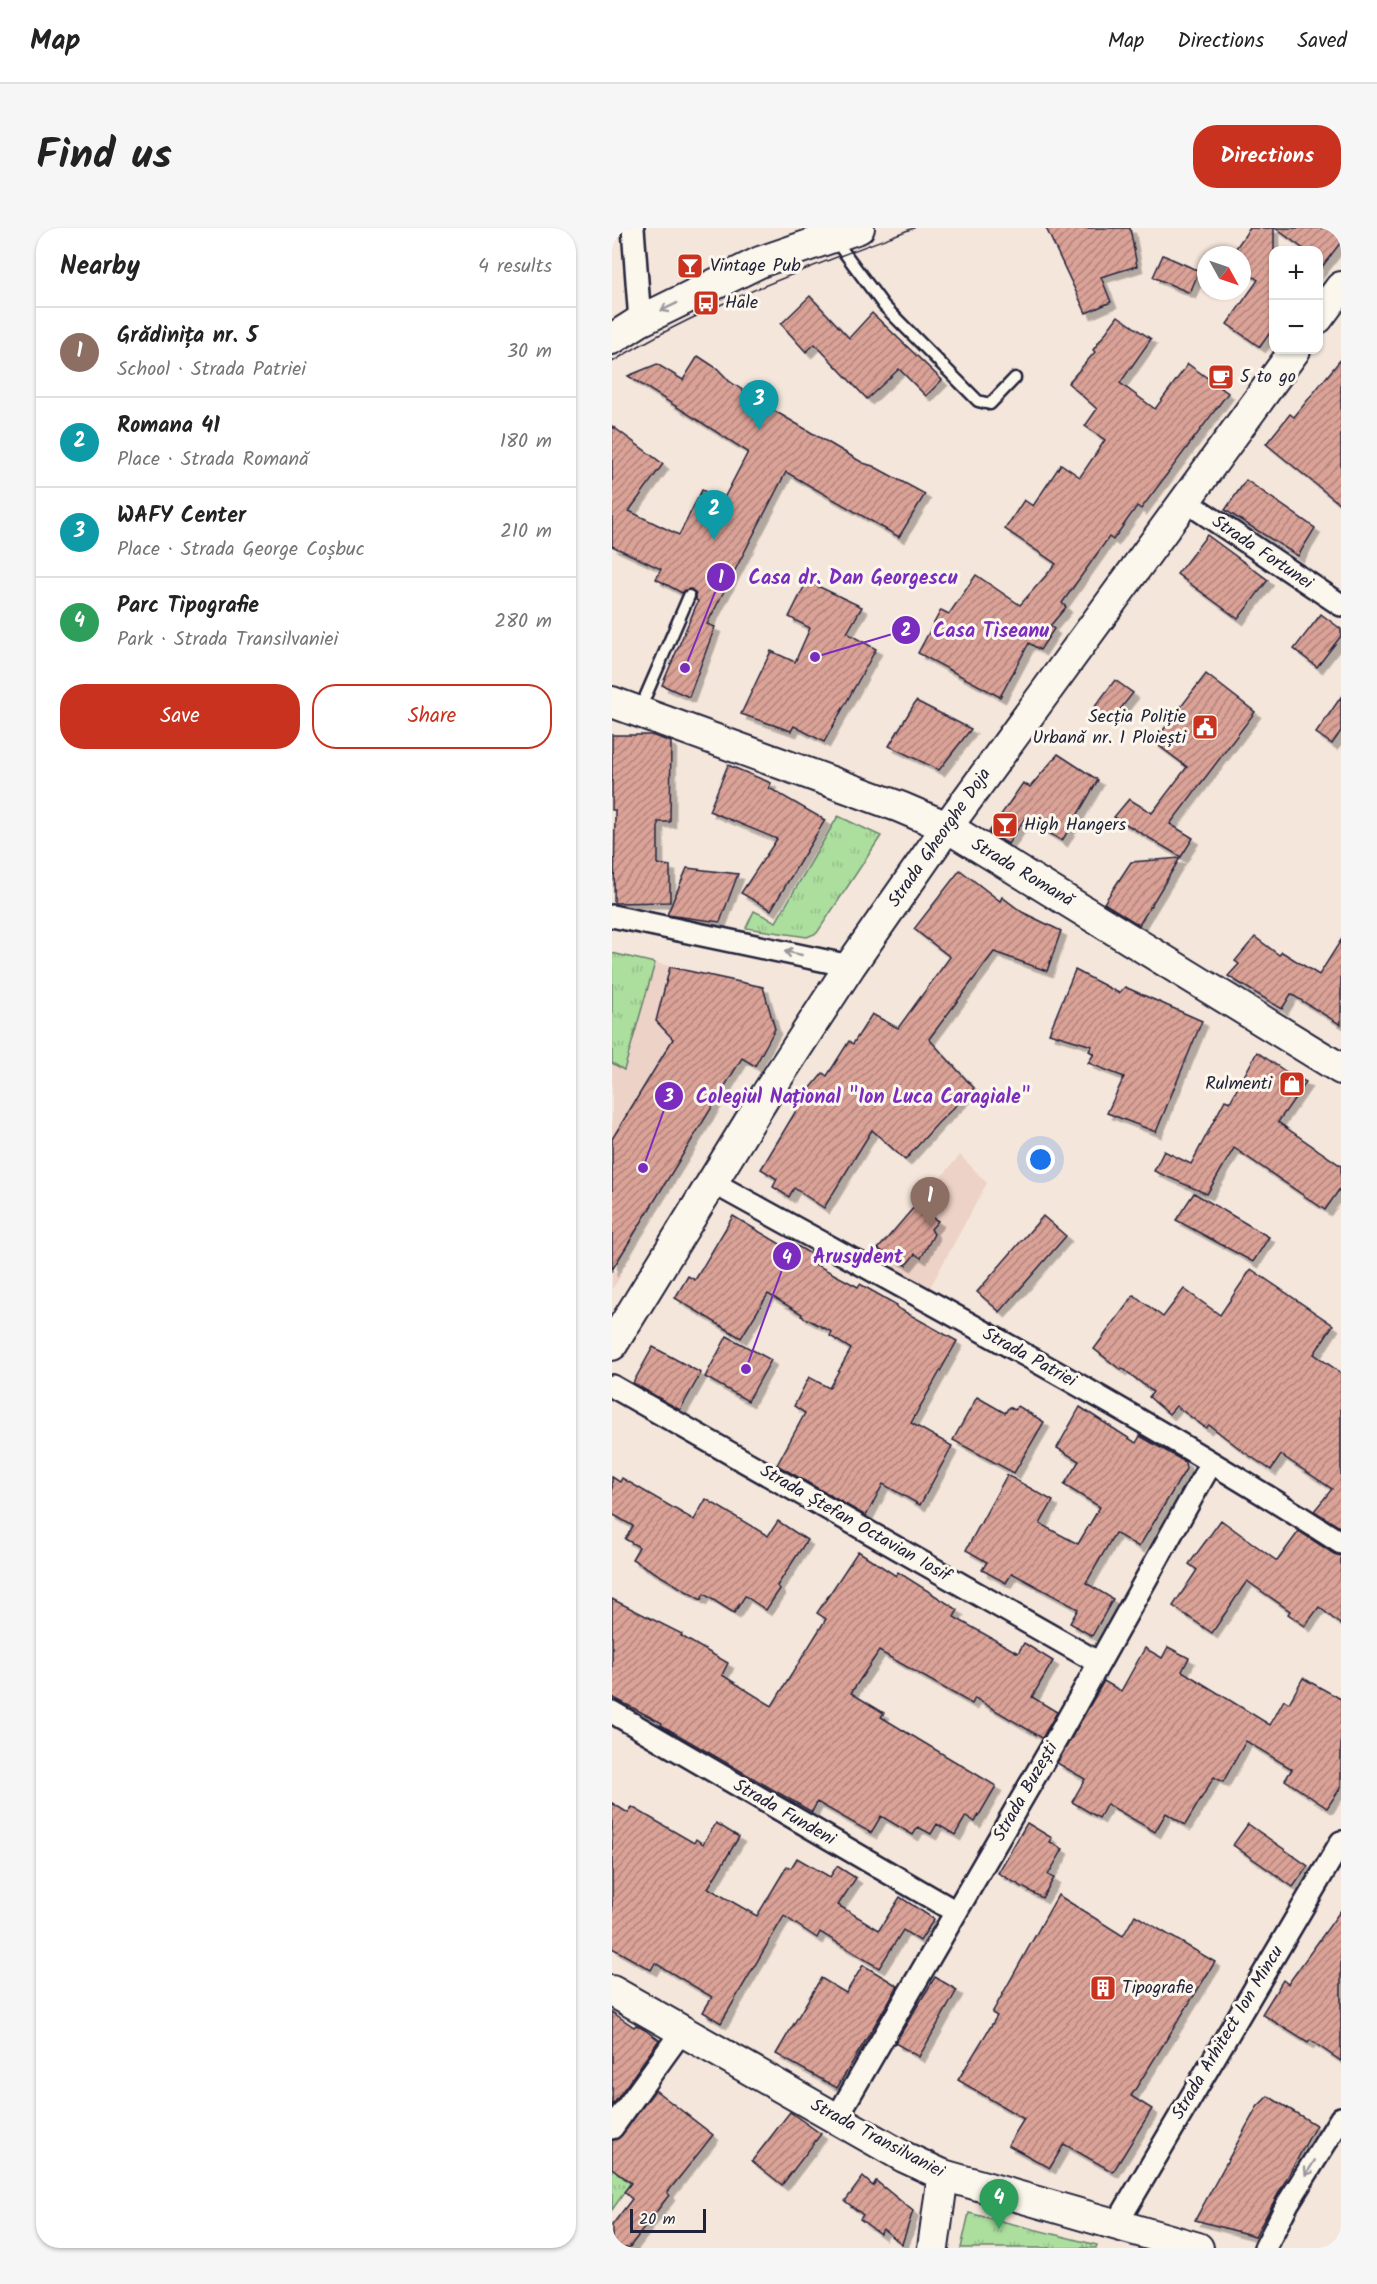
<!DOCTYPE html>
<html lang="en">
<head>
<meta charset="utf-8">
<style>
	:root { --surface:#fff; --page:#f6f6f6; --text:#222; --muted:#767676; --line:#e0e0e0; --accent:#c8321e }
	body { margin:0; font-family:Kalam,sans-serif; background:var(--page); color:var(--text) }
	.controls { position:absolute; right:18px; top:18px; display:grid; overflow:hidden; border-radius:12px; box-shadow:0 2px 4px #0004 }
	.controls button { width:54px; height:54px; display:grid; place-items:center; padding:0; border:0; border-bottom:2px solid var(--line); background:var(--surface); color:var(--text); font:30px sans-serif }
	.compass { position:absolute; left:585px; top:18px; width:54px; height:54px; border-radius:50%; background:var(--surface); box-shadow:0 2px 4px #0004; rotate:130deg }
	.scale { position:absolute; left:18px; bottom:15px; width:76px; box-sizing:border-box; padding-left:6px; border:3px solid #22223b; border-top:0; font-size:16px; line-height:21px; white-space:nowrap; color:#22223b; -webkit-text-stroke:4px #fbf7ec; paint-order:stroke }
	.you { position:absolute; left:429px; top:932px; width:21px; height:21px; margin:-15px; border:4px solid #fff; border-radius:50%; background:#1a73e8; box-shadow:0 0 0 9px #1a73e833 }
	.badge { display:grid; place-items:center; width:39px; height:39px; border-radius:50%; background:var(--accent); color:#fff; font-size:20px; font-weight:700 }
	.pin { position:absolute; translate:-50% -50px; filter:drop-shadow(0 2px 3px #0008) }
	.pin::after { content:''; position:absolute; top:32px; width:21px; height:18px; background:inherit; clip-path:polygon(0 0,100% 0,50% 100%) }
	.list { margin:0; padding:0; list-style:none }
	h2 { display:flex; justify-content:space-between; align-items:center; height:78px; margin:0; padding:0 24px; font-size:26px }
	h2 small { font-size:20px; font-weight:400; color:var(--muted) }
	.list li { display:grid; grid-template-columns:39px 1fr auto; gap:18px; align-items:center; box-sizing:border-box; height:90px; padding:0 24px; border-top:2px solid var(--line) }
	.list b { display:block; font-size:22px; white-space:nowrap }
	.list p { margin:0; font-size:20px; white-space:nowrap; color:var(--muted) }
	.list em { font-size:20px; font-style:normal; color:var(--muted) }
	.actions { display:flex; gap:12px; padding:18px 24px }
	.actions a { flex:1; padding:14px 0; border:2px solid var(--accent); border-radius:24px; text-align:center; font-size:21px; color:var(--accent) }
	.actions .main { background:var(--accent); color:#fff }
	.map { position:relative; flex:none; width:729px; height:2020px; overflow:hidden; border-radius:24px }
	header { display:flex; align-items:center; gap:36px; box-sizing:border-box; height:84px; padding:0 30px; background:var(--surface); border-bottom:2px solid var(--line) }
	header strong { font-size:28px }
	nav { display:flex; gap:33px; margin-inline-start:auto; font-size:21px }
	.intro { display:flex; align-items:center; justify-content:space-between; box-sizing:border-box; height:144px; padding:0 36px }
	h1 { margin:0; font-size:42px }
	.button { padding:15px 27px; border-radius:24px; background:var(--accent); color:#fff; font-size:21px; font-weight:700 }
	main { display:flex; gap:36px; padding:0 36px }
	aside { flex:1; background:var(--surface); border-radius:24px; box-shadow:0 2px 4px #0004 }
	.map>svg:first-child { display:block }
	.built { fill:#edd2c7 }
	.park { fill:url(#park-tufts); stroke:#67806c; stroke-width:1.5 }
	.building { fill:url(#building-hatch); stroke:#22223b; stroke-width:1.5; filter:url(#shadow) }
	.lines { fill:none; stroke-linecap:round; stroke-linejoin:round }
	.lane-casing { stroke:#22223b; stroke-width:15 }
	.street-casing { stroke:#22223b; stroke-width:26 }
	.secondary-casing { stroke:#22223b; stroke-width:34 }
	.lane { stroke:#fbf7ec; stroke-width:10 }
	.street { stroke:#fbf7ec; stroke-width:21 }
	.secondary { stroke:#fbf7ec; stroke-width:30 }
	.tram { stroke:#22223b; stroke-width:1.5 }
	.oneway { stroke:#99979c }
	.labels { text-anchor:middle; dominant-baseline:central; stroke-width:6; stroke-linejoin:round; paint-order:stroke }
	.poi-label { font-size:18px; fill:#22223b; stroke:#fbf7ec; text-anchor:start }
	.street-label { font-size:18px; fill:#22223b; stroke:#fbf7ec }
	.leader { fill:none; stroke:#7b2cbf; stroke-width:2 }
	.callout-dot { fill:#7b2cbf; stroke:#fbf7ec; stroke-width:2 }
	.mark-label { font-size:18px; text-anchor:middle; font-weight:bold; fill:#fff }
	.callout-label { font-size:20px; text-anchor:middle; font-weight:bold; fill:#7b2cbf; stroke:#fbf7ec; stroke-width:6; stroke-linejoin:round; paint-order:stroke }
</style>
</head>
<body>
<header>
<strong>Map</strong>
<nav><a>Map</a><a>Directions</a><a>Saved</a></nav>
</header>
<div class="intro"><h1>Find us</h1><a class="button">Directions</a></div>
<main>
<aside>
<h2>Nearby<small>4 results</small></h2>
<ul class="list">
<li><span class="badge" style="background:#8d6e63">1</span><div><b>Grădinița nr. 5</b><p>School · Strada Patriei</p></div><em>30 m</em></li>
<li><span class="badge" style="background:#0f9aa8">2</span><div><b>Romana 41</b><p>Place · Strada Romană</p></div><em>180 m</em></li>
<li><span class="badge" style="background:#0f9aa8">3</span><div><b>WAFY Center</b><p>Place · Strada George Coșbuc</p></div><em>210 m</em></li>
<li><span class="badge" style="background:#2e9e5b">4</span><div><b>Parc Tipografie</b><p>Park · Strada Transilvaniei</p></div><em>280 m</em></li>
</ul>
<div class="actions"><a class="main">Save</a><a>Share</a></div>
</aside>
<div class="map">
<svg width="729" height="2020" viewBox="0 0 729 2020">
	<defs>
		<pattern id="park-tufts" width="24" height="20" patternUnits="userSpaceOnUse" patternTransform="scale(1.5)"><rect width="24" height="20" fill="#acde9e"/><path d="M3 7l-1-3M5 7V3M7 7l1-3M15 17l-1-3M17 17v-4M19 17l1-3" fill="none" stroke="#94be89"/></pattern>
		<pattern id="building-hatch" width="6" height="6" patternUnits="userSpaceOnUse" patternTransform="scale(1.5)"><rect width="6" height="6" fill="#dba297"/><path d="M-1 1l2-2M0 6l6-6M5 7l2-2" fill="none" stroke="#b1847c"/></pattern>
		<filter id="shadow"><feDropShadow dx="5.5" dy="5.5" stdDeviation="0" flood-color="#0004"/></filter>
	</defs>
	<rect width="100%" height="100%" fill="#f5e6db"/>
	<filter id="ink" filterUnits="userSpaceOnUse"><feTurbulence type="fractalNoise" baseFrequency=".0167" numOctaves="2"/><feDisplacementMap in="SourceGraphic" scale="12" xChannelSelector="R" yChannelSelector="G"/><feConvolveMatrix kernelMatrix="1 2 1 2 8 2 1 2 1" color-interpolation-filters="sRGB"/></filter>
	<g filter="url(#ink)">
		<g class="built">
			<polygon points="0,725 151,759 130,830 0,1042 9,1048 0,1061"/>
			<polygon points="348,927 375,955 315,1065 258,1032"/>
		</g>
		<g class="park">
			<polygon points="226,588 269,608 205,705 195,709 134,700 142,683 164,694"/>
			<polygon points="0,725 43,735 12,842 0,835"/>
			<polygon points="0,1940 19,1955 0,1982"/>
			<polygon points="357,1985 485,2017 484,2020 349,2020"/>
		</g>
		<g class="building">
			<polygon points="434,0 518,0 525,38 489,49 499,74 474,85"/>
			<polygon points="638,0 662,0 662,99 648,119 615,96 646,52 630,41 630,27 619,27"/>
			<polygon points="663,0 729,0 729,14 706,44 706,22 693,22"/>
			<polygon points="551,27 587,43 578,65 541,49"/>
			<polygon points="198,68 237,110 260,85 330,152 314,168 287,141 255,171 203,116 194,124 169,96"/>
			<polygon points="506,88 539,111 508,155 543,181 576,136 616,165 529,281 525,278 501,312 497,309 450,375 454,379 438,398 442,401 428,422 417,415 388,469 306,425 329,382 337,386 364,347 408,377 444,336 393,301 412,272 421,278 449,236 468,249 493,212 473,198 485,181 456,155 483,124 481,122"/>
			<polygon points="86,128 106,141 117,153 156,179 251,235 261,238 313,266 287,309 174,244 95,396 103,399 77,469 50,457 86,373 84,372 84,367 79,361 73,362 70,365 44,351 49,341 0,318 0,198 51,236 17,283 67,307 90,262 111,272 136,224 16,148 45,136 71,152"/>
			<polygon points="729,131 729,277 654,216 678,186 682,189"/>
			<polygon points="634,252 703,300 686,328 613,282"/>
			<polygon points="595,307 656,352 626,391 565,346"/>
			<polygon points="195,353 250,379 235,405 264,421 212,514 182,498 179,503 129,486 159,423 183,434 198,400 177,389"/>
			<polygon points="709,386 729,401 729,408 705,439 682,421"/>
			<polygon points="594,446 643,484 558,596 581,610 569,629 502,589 517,571 540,585 575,539 542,514"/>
			<polygon points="503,452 521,465 498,494 481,481"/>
			<polygon points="729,469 729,503 720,516 704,505"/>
			<polygon points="304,473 359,501 327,542 277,518"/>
			<polygon points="0,507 39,507 59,514 58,594 46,594 46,636 58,638 58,674 2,675 3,582 0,582"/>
			<polygon points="446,526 486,552 450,613 413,590 396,616 377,604 411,555 418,559"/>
			<polygon points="116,537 159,555 157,560 213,592 159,682 129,665 165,611 97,583"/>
			<polygon points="568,630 527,697 492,675 519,634"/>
			<polygon points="75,640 126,646 108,694 55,687"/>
			<polygon points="348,642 388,673 390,669 410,684 449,703 435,743 382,724 317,811 362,860 326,895 293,932 260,902 212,980 182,960 177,969 161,959 165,951 149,941 194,866 211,845 215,848 237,813 241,816 260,786 286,800 338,729 302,701"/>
			<polygon points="643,709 667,727 670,724 707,747 729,712 729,797 679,766 670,781 616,748 627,736 623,733"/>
			<polygon points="58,739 151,759 163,801 143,838 130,830 0,1042 0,911 61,811 44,793"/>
			<polygon points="463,742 507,765 513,759 590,793 544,904 495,885 512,849 476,835 482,826 477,823 480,818 437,805"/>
			<polygon points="645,824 676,845 694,854 666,894 729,938 729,959 713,982 622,920 595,966 542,943 552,923 579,936 613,872 618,874"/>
			<polygon points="582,965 657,1009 641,1034 564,992"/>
			<polygon points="303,978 326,993 319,1001 322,1006 309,1030 303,1026 294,1037 266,1021"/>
			<polygon points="121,988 178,1022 182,1016 204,1029 201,1035 246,1059 248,1056 285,1077 284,1079 345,1113 299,1195 340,1218 308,1277 271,1256 254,1288 165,1237 193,1185 182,1178 197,1149 217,1160 239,1121 218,1108 220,1104 189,1088 190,1086 156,1066 129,1110 63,1070 76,1048 83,1052"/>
			<polygon points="431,988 454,1008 388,1084 365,1064"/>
			<polygon points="639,1041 721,1097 702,1126 729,1145 729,1300 702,1283 720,1261 669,1227 659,1242 632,1224 597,1197 594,1200 564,1178 557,1186 537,1169 541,1164 510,1140 509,1142 482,1121 522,1067 551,1089 572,1061 608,1087"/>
			<polygon points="115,1108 159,1132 136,1173 93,1149"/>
			<polygon points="41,1119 89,1145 68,1182 21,1155"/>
			<polygon points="365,1169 393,1185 397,1179 403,1182 406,1178 432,1194 402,1245 341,1212"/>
			<polygon points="468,1179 524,1215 528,1208 568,1231 573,1234 574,1241 527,1319 503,1305 474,1355 501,1371 480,1408 458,1395 466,1381 400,1345 394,1355 370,1342 375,1334 354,1322 395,1247 441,1273 428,1296 466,1316 488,1279 452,1257 467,1233 445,1220"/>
			<polygon points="0,1249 8,1254 10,1250 82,1292 94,1271 156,1308 166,1293 195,1312 165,1358 168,1361 154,1382 133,1368 122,1385 92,1366 89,1372 20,1331 27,1319 13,1311 21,1298 0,1286"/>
			<polygon points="609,1292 665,1333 687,1303 722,1326 729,1328 729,1397 707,1379 693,1398 676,1386 678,1383 635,1353 600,1405 561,1378 585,1342 577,1336"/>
			<polygon points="246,1323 284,1348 286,1344 346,1382 342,1389 406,1425 412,1415 441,1433 420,1469 445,1484 430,1510 363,1470 360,1476 267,1423 239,1465 272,1485 269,1489 384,1558 363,1594 354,1588 343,1607 325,1596 319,1606 306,1599 301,1607 269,1588 259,1605 205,1574 200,1584 49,1497 50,1495 0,1469 0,1371 70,1406 69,1408 116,1435 110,1447 160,1478 214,1391 205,1385"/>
			<polygon points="556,1419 577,1430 570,1443 658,1497 672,1472 677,1475 691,1450 729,1471 729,1559 715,1580 673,1552 680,1541 634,1513 611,1554 602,1549 573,1597 554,1585 543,1604 495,1576 487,1590 460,1574 473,1551 445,1535 492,1453 509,1463 533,1420 550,1430"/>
			<polygon points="0,1575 16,1585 20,1579 82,1615 84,1611 91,1616 104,1595 127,1609 96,1660 145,1688 175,1638 179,1640 185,1630 218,1649 225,1638 244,1650 226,1677 267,1702 288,1669 322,1691 308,1713 291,1702 267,1740 208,1704 205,1710 172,1688 109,1795 91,1784 100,1769 43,1735 39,1742 0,1720"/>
			<polygon points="415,1595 440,1610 438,1614 451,1621 436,1647 442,1650 430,1670 386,1645"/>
			<polygon points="636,1596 696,1638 681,1659 621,1617"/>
			<polygon points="446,1667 511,1708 523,1687 603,1734 519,1868 540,1881 501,1944 452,1916 438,1940 396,1917 412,1891 346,1852 385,1788 380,1785"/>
			<polygon points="729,1682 729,1833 698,1812 696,1815 650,1786 671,1752 676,1756"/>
			<polygon points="251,1737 286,1758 225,1860 164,1826 209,1750 234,1765"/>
			<polygon points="323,1749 345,1762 307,1829 283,1815"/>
			<polygon points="0,1784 22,1799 24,1797 33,1802 47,1812 0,1878"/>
			<polygon points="43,1862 101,1907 55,1965 57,1967 17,2020 0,2020 0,1997 20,1971 12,1964 19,1955 0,1940 0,1913 10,1907"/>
			<polygon points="656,1868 704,1897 643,2008 583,1992 645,1879"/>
			<polygon points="178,1884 209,1906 170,1957 140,1933"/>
			<polygon points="251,1949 261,1958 264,1953 301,1983 290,2016 271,2001 268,2006 248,1991 251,1987 233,1973"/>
		</g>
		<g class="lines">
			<defs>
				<g id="lane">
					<polyline points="223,12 272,78 366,173 378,176 403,150"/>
					<polyline points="28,481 77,368"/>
				</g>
				<g id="street">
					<polyline points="21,0 28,93"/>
					<polyline points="572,272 729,377"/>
					<polyline points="0,688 238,738"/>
					<path d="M100,954C311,1071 526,1184 729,1315"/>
					<polyline points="0,1158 487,1435"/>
					<polyline points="0,1484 344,1684"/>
					<polyline points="224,1891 448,1505 599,1235"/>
					<polyline points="0,1900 70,1803"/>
					<polyline points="504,1997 729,1614"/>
					<polyline points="653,2020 676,1975 729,1890"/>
				</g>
				<g id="secondary">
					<polyline points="706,90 729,59"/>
					<polyline points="0,111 28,93 148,34 247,0"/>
					<polyline points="0,474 288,579 335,599 729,841"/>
					<polyline points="0,1117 152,870 238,738 335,599 683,122"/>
					<polyline points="0,1763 292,1929 331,1947 586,2020"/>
					<polyline points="321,2020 331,1947"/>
				</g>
			</defs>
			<use href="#lane" class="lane-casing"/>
			<use href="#street" class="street-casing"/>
			<use href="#secondary" class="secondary-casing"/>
			<use href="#lane" class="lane"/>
			<use href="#street" class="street"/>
			<use href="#secondary" class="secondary"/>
			<path class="tram" d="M0,134C91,77 201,38 302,0"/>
		</g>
		<defs><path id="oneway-shaft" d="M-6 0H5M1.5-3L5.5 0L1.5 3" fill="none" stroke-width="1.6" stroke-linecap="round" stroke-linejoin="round" transform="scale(1.5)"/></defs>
		<g class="oneway">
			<use href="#oneway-shaft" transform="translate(57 79) rotate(154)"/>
			<use href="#oneway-shaft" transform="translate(181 725) rotate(-167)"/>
			<use href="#oneway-shaft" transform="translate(698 1940) rotate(122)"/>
		</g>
	</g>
	<defs>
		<symbol id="bar-square" viewBox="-11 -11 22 22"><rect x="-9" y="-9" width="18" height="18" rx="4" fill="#c8321e" stroke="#fbf7ec"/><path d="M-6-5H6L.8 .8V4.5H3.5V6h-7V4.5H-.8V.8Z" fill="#fff"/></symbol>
		<symbol id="bus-square" viewBox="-11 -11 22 22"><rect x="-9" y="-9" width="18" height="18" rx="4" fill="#c8321e" stroke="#fbf7ec"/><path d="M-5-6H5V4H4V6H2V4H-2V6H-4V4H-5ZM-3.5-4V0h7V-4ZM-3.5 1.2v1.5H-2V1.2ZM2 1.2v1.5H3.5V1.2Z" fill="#fff"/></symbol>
		<symbol id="cafe-square" viewBox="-11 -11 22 22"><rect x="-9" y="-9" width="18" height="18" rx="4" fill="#c8321e" stroke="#fbf7ec"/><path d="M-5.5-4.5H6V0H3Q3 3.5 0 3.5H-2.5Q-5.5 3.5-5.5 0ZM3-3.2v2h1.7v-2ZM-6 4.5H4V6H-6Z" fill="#fff"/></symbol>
		<symbol id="civic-square" viewBox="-11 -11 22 22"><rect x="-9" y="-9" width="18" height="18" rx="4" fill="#c8321e" stroke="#fbf7ec"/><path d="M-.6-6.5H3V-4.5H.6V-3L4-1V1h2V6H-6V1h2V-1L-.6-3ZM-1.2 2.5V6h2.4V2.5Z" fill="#fff"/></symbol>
		<symbol id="shop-square" viewBox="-11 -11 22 22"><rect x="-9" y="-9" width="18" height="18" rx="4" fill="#c8321e" stroke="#fbf7ec"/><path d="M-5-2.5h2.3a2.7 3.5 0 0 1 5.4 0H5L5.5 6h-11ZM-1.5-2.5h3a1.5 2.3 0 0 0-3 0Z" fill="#fff"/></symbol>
		<symbol id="building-square" viewBox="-11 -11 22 22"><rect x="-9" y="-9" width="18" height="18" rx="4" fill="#c8321e" stroke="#fbf7ec"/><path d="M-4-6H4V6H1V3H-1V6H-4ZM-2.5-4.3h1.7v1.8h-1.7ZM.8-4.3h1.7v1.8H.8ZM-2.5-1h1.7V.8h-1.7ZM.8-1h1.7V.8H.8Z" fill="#fff"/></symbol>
	</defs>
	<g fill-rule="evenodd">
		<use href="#bar-square" x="63" y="23" width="30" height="30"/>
		<use href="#bus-square" x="79" y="60" width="30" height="30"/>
		<use href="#cafe-square" x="594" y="134" width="30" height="30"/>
		<use href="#civic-square" x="578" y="484" width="30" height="30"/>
		<use href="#bar-square" x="378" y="582" width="30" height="30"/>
		<use href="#shop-square" x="665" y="841" width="30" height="30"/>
		<use href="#building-square" x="476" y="1745" width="30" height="30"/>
	</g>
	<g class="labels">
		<g class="poi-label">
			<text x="98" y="38">Vintage Pub</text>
			<text x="113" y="75">Hale</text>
			<text x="628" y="149">5 to go</text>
			<text x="574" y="489" text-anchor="end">Secția Poliție<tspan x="574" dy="21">Urbană nr. 1 Ploiești</tspan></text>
			<text x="412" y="597">High Hangers</text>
			<text x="660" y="856" text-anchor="end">Rulmenti</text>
			<text x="510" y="1760">Tipografie</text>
		</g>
		<g class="street-label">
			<text transform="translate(650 325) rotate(34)">Strada Fortunei</text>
			<text transform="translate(328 610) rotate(-55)">Strada Gheorghe Doja</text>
			<text transform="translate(410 645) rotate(31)">Strada Romană</text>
			<text transform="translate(417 1130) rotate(29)">Strada Patriei</text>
			<text transform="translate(243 1296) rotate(30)">Strada Ștefan Octavian Iosif</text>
			<text transform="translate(414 1564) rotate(-60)">Strada Buzești</text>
			<text transform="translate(172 1585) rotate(30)">Strada Fundeni</text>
			<text transform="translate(616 1805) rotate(-59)">Strada Arhitect Ion Mincu</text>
			<text transform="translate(265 1911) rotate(28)">Strada Transilvaniei</text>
		</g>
	</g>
	<path class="leader" d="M73 440L109 349M203 429L294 402M31 940L57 868M134 1141L175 1028"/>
	<g class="callout-dot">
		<circle cx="73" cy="440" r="6"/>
		<circle cx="203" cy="429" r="6"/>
		<circle cx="31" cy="940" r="6"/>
		<circle cx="134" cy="1141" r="6"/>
		<circle cx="109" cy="349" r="15"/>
		<circle cx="294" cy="402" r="15"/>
		<circle cx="57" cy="868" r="15"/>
		<circle cx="175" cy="1028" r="15"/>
	</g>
	<g class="mark-label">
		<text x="109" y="355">1</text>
		<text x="294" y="408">2</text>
		<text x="57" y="874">3</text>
		<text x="175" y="1035">4</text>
	</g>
	<g class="callout-label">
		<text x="241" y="356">Casa dr. Dan Georgescu</text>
		<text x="379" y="409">Casa Tiseanu</text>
		<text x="251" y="875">Colegiul Național "Ion Luca Caragiale"</text>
		<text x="246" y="1035">Arusydent</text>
	</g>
</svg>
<div class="controls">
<button>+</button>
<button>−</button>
</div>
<svg class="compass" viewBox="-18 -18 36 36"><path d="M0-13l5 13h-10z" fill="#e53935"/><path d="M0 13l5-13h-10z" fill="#767676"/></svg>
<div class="scale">20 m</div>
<div class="you"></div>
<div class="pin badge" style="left:318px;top:999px;background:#8d6e63">1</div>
<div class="pin badge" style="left:102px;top:312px;background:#0f9aa8">2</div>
<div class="pin badge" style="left:147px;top:202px;background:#0f9aa8">3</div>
<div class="pin badge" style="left:387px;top:2001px;background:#2e9e5b">4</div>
</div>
</main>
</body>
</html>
